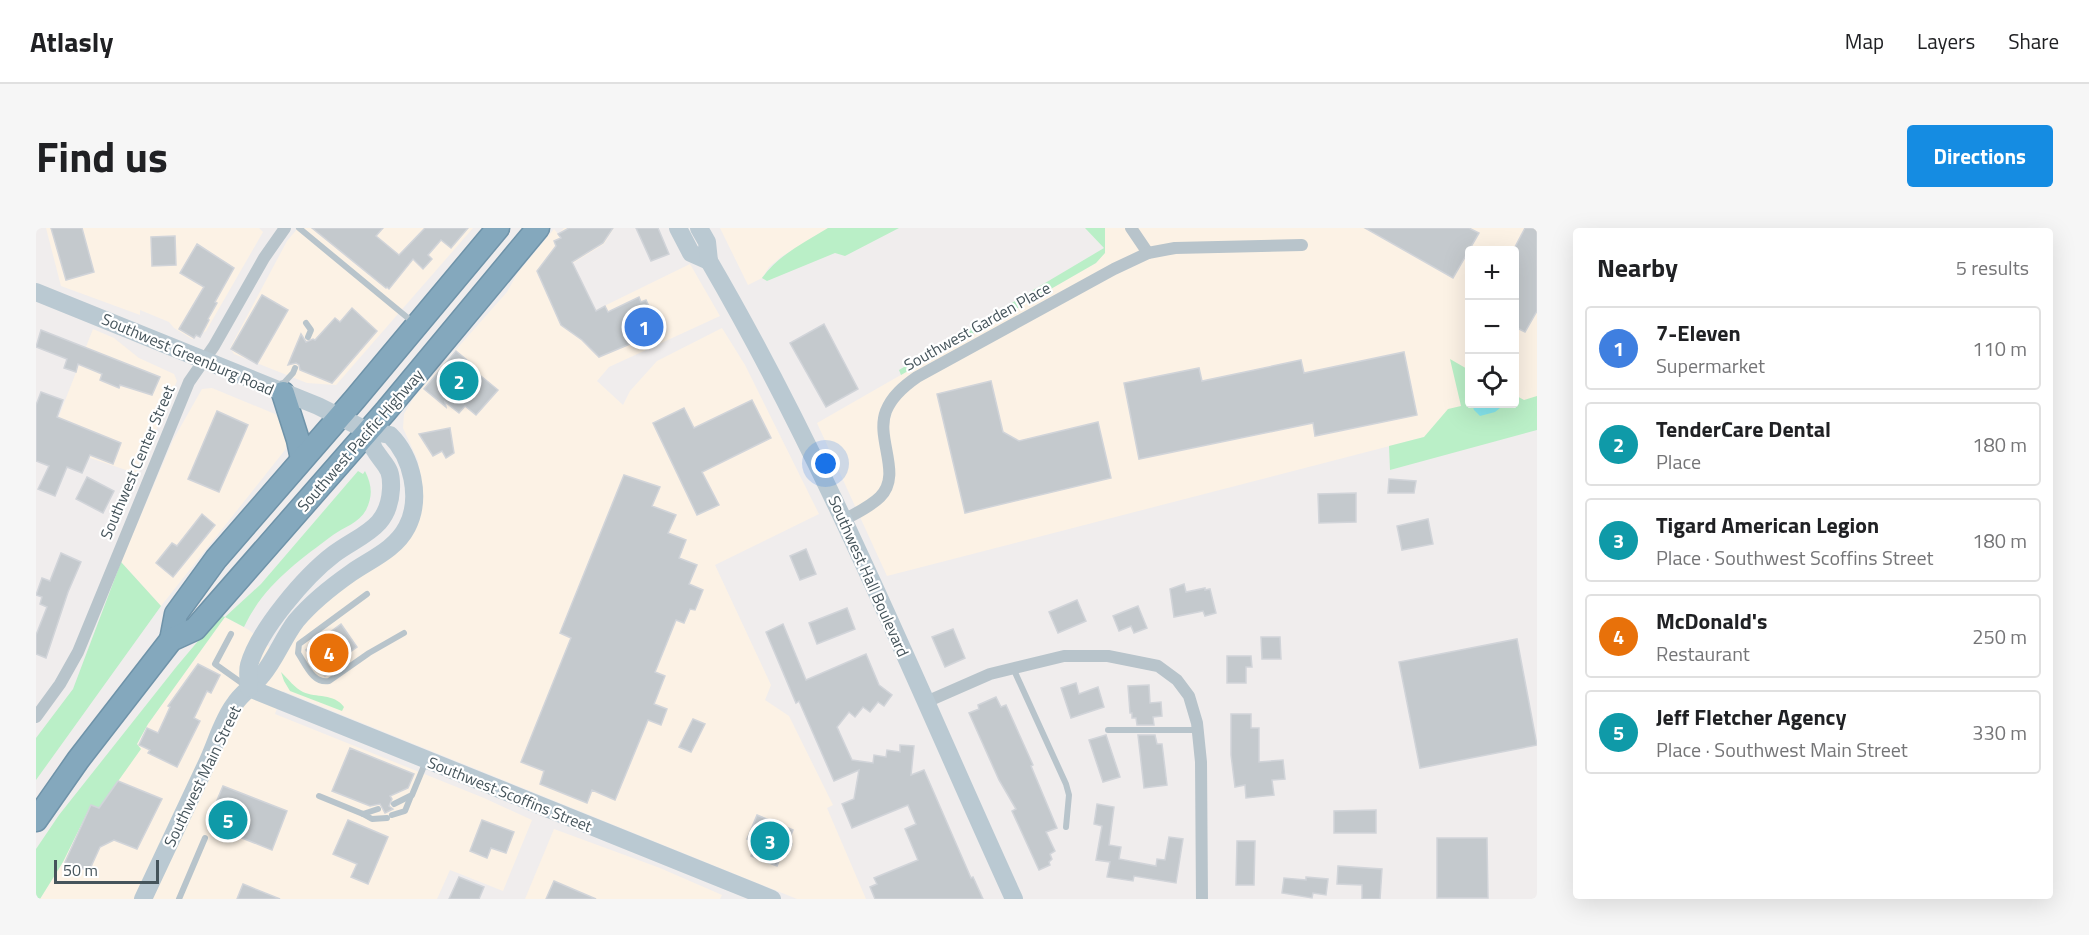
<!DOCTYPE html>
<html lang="en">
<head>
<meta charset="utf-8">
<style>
	:root { --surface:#fff; --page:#f6f6f6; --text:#202124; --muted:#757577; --line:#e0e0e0; --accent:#158ce2 }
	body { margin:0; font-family:"Titillium Web",sans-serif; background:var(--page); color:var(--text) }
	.controls { position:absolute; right:18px; top:18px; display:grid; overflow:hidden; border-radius:6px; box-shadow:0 6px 24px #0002 }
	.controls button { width:54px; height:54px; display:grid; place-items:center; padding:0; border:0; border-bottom:2px solid var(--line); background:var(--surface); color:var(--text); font:30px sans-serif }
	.scale { position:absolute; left:18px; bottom:15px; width:105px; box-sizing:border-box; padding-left:6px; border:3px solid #45545b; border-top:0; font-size:16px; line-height:21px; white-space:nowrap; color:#45545b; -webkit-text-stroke:4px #fff; paint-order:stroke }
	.you { position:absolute; left:790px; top:236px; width:21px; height:21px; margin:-15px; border:4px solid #fff; border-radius:50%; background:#1a73e8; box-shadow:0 0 0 9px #1a73e833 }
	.badge { display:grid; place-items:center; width:39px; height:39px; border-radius:50%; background:var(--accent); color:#fff; font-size:20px; font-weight:700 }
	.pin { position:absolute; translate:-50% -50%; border:3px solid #fff; box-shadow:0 2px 6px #0006 }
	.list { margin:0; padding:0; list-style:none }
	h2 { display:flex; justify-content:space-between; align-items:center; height:78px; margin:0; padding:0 24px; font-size:26px }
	h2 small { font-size:20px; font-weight:400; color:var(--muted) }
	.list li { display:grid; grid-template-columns:39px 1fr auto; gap:18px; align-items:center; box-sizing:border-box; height:84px; margin:0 12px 12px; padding:0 12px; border:2px solid var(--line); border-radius:6px }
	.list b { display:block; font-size:22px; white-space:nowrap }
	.list p { margin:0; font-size:20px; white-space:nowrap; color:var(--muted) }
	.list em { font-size:20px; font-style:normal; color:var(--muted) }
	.icon { flex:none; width:33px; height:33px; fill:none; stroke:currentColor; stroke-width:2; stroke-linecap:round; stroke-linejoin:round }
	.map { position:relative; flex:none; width:1501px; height:671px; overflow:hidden; border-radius:6px }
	header { display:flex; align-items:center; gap:36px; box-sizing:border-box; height:84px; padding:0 30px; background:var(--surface); border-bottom:2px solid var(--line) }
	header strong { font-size:28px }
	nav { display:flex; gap:33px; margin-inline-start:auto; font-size:21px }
	.intro { display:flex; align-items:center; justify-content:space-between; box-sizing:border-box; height:144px; padding:0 36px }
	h1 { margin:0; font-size:42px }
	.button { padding:15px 27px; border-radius:6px; background:var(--accent); color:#fff; font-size:21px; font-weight:700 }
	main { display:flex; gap:36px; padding:0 36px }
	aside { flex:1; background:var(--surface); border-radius:6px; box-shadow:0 6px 24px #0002 }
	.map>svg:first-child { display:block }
	.commercial { fill:#fcf2e5; fill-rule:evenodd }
	.green { fill:#baefc7 }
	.water { fill:#86e6ed }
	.building { fill:#c4c9cd; stroke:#d1d4d9; stroke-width:1.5 }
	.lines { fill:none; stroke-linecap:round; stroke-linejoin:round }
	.highway-casing { stroke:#6f93a9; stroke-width:25 }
	.lane { stroke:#b8c4cb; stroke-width:6 }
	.street { stroke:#b8c4cb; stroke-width:12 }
	.secondary { stroke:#bac9d2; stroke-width:18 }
	.highway { stroke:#84a8bd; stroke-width:22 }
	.labels { text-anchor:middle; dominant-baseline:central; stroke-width:4.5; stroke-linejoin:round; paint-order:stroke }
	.street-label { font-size:16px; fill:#45545b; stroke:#fff }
</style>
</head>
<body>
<header>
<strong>Atlasly</strong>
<nav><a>Map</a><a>Layers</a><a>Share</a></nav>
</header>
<div class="intro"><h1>Find us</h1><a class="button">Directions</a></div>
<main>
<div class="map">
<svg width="1501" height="671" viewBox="0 0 1501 671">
	<rect width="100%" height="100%" fill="#f0eded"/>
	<g class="commercial">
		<polygon points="10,0 223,0 227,4 170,103 156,111 138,100 133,94 104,82 104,87 25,58"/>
		<polygon points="262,0 437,0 300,157 271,155 198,126 194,120 251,13"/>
		<polygon points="528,0 578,0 568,16 537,35 560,82 654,36 684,88 573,139 561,153 587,177 594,163 621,133 686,100 709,137 783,286 679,337 735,457 729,472 753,488 797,577 791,580 830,671 761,671 247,463 239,486 448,570 496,592 467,663 414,642 401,671 4,671 27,634 55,577 64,580 83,551 112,496 189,389 213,402 243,427 271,390 330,342 386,270 382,233 367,200 368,186 378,169 471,64 481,46 518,1 522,6"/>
		<polygon points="684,0 792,0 745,29 733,39 726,50 712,57"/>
		<path d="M1069,0H1501V180L851,348L781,195L1060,35L1069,24ZM1434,22H1478V176H1434Z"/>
		<polygon points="57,101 78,110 103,130 138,146 141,153 102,246 12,216"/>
		<polygon points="176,160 239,186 249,200 251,216 249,222 125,378 85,334 137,212 166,161"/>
		<polygon points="518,601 624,640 686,667 684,671 489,671"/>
	</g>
	<g class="green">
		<path d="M792,0H863L809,28L799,25L731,53L726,50C742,27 768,15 792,0Z"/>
		<polygon points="1049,0 1069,0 1069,25 1060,35 865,147 863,142 1068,20"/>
		<polygon points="1414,131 1433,142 1434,176 1478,176 1479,167 1488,172 1501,168 1501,202 1354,242 1353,218 1388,209 1412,181 1425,178"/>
		<path d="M322,243L327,246L329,243C336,257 337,268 330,282C323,295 308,299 297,307C261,334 228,357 208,399L189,389L112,496L101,516L105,521L63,580L55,577L27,634L4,671H0V621L23,587L141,438L184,387L189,389L225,356Z"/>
		<polygon points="85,334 125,378 0,552 0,510 37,461"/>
		<path d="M245,444C252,451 259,460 267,464C280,470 298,465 308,479L306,483L254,463L248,453Z"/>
	</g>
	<polygon class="water" points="1436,176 1463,176 1464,180 1459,184 1444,188 1438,182"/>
	<g class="building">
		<polygon points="15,0 46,0 58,44 30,52"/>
		<polygon points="276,0 347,0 340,8 363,27 389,0 432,0 415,20 405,12 392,27 396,31 387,41 377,31 353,61 351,59 350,60"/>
		<polygon points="533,0 577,0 567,15 536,34 560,83 569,78 572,84 603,69 605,74 610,72 626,107 603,117 601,113 563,129 546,112 525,97 501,43 520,18 518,13 525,10 522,6"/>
		<polygon points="600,0 622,0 633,26 615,33"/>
		<polygon points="1329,0 1433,0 1443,5 1417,50"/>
		<polygon points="1489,0 1501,0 1501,83 1489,104 1479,99 1479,19"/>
		<polygon points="139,8 140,37 116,38 115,9"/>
		<polygon points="161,16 198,40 179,74 181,75 172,91 173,92 164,109 160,107 158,110 143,101 168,59 144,45"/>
		<polygon points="226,67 252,82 221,136 195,121"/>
		<polygon points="316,80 341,103 296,155 264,142 263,137 260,135 252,137 265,106 270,114 277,111 279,112 299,90 304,94"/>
		<polygon points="788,96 822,161 790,179 754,115"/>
		<polygon points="5,102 124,149 116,167 84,157 83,160 64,152 66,146 42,136 40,144 28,140 31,131 0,119"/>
		<polygon points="420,123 437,137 435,138 441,143 440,144 462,162 440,187 429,178 423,185 409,174 410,179 388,161"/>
		<polygon points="1368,124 1381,187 1279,208 1277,195 1103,231 1088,155 1163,140 1166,153 1265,132 1268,145"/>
		<polygon points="955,153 967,204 983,213 1062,194 1075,250 929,285 901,166"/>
		<polygon points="5,164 27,172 21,189 85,215 77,236 54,227 46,245 31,239 19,268 2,261 13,238 0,233 0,177"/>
		<polygon points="716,172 735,210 666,244 683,277 661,287 617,195 648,180 658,200"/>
		<polygon points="181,183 212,197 183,264 152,251"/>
		<polygon points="414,200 418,225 410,230 406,223 397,228 383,206"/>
		<polygon points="588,247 624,259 616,278 640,287 632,305 650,312 643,330 661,337 653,356 667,362 659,382 654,381 648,395 640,392 619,444 629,448 618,476 631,481 625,497 612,492 579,572 556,562 551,575 504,556 508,543 485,534 535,410 524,405"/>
		<polygon points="51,249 78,263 67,285 40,271"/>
		<polygon points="1353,251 1380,253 1378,265 1352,265"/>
		<polygon points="1320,265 1320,294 1283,295 1282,266"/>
		<polygon points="166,286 179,297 137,349 120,335 136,315 141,318"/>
		<polygon points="1392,291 1397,316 1366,322 1361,298"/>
		<polygon points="770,321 780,346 764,352 754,328"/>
		<polygon points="25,325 45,334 32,364 10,430 0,426 0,407 11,379 4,376 6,369 0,367 6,350 14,353"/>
		<polygon points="1148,356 1150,364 1169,360 1169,362 1174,361 1180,385 1169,388 1167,383 1138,389 1134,361"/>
		<polygon points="1041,372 1050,393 1022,405 1013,384"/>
		<polygon points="1102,378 1111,400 1098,405 1095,398 1083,403 1077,388"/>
		<polygon points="811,380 819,401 781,416 773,395"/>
		<polygon points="305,396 321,419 307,429 309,433 289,448 270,422"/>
		<polygon points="747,396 770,452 830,426 843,457 856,467 848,478 842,474 834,484 827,479 819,489 813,484 801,499 810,519 816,532 837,535 838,527 850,529 851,522 864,524 864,517 878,518 875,547 888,542 935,650 937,649 947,671 839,671 834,659 841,656 838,650 882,632 869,601 880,596 872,577 816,600 806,576 818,571 823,542 798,553 763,473 760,475 730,404"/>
		<polygon points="917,401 929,430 909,439 896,409"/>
		<polygon points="1225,409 1244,409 1245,431 1226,431"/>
		<polygon points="1481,411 1501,517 1384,540 1363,434"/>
		<polygon points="1191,428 1215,428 1216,439 1210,439 1210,455 1191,455"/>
		<polygon points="162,436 184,447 175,465 171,463 158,490 164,493 141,539 112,525 114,522 103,517 111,500 122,505 134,479 132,478"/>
		<polygon points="1040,455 1043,466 1062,459 1068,479 1035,490 1025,460"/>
		<polygon points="1113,457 1114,475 1125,474 1126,488 1117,489 1118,497 1101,497 1100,490 1096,490 1096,485 1094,485 1092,458"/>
		<polygon points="960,469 965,479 970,477 997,537 995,538 1021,600 1010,604 1019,623 1014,626 1016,631 1013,634 1014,637 1003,642 976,583 980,581 963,552 933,485 943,481 942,477"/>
		<polygon points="1195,486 1215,486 1215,500 1223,500 1223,534 1247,532 1249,551 1236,552 1238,567 1210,570 1209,557 1199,559 1195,527"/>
		<polygon points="657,491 669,496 655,524 643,519"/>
		<polygon points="1070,507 1084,549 1067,554 1053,512"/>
		<polygon points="1102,507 1119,507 1121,516 1126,516 1131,557 1108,560"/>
		<polygon points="314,520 378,546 372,560 354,568 356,571 353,578 357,581 349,585 344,576 334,578 296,563"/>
		<polygon points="82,553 126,571 101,621 78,612 64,619 53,643 29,634 55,577 63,580"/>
		<polygon points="187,558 251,583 236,622 171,596"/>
		<polygon points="1061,576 1078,579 1073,617 1085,619 1083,631 1120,638 1121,631 1129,632 1133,609 1147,611 1140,655 1098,648 1097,653 1071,649 1074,634 1060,632 1066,598 1058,596"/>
		<polygon points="1340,582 1340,605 1298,605 1298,583"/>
		<polygon points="721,587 757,602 752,615 756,616 751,627 746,626 741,638 715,628 720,614 711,611"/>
		<polygon points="312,592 352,609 332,656 315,649 321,636 297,626"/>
		<polygon points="446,592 478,604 470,625 455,620 451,630 434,623"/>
		<polygon points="1401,610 1451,610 1452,670 1401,670"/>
		<polygon points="1201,613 1219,613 1218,657 1200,657"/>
		<polygon points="1302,638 1346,641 1344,671 1326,671 1326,657 1301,656"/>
		<polygon points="423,649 448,659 443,671 413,671"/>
		<polygon points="1270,649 1292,651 1290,667 1277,665 1276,670 1246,665 1248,650 1270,652"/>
		<polygon points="518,653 560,671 510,671"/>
		<polygon points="207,656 244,671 201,671"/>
	</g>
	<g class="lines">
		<defs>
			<g id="highway">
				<polyline points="247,165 262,212 266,231"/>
				<polyline points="135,412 140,386 180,331 319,171 462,0"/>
				<polyline points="0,592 42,532 135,412 159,401 349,184 502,0"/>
			</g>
		</defs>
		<use href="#highway" class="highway-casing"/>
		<g class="lane">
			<polyline points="263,0 378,95"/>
			<polyline points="270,95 275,102 272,109"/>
			<polyline points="245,158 257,145 259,140"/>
			<path d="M331,366L263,416L262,425C270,437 277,456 293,453L333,425L368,405"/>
			<polyline points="195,406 179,436 210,458"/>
			<polyline points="977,440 1030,556 1033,567 1030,599"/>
			<polyline points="1072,502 1162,502"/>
			<polyline points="283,568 327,586 342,581"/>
			<polyline points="358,576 376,567 390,533"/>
			<polyline points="327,586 336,591 351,590"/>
			<polyline points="356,587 369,583 375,568"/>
			<polyline points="143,671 169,610"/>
		</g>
		<g class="street">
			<polyline points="1095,0 1112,25"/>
			<path d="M808,292C820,285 834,279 844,269C867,246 839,211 850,183C856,168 868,158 881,149L1078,41L1112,25L1139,20L1266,17"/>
			<polyline points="890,474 954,446 1028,428 1072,428 1122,438 1141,452 1153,468 1161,495 1165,534 1166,671"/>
			<polyline points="0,489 24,456 42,424 153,154 178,118 228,30 249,0"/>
		</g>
		<g class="secondary">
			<polyline points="642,0 655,25 673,33"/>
			<path d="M663,0L671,14L673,33C792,237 880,456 978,671"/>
			<path d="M0,64L282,178L332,203L354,207C376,229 386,270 371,299C359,322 335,331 315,345C295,359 276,374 260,393C247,410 239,432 226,447C218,458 205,465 198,477C186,493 180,516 171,535C150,580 128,626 107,671"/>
			<polyline points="213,460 736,671"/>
			<path d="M213,460C213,453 211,444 213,437C223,402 269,348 298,326C325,306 353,301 355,261C356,240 350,239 340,224C336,219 334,210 332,203"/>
		</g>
		<use href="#highway" class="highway"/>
	</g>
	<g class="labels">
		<g class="street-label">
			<text transform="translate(941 98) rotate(-29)">Southwest Garden Place</text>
			<text transform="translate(152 126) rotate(23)">Southwest Greenburg Road</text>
			<text transform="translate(324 212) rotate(-49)">Southwest Pacific Highway</text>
			<text transform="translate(101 234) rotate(-67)">Southwest Center Street</text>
			<text transform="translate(833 348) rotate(66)">Southwest Hall Boulevard</text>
			<text transform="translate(166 548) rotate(-64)">Southwest Main Street</text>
			<text transform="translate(474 566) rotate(22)">Southwest Scoffins Street</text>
		</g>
	</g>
</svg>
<div class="controls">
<button>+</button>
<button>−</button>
<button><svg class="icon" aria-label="locate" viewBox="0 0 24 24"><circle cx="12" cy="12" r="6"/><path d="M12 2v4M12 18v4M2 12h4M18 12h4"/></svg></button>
</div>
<div class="scale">50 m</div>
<div class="you"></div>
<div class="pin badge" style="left:608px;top:99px;background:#3f7fe0">1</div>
<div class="pin badge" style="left:423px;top:153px;background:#0f9aa8">2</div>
<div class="pin badge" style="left:734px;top:613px;background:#0f9aa8">3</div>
<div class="pin badge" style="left:293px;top:425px;background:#e8710a">4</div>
<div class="pin badge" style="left:192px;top:592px;background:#0f9aa8">5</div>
</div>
<aside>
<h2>Nearby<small>5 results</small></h2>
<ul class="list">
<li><span class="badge" style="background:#3f7fe0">1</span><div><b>7-Eleven</b><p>Supermarket</p></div><em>110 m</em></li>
<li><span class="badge" style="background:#0f9aa8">2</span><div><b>TenderCare Dental</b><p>Place</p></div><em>180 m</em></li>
<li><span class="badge" style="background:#0f9aa8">3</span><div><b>Tigard American Legion</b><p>Place · Southwest Scoffins Street</p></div><em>180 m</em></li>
<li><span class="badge" style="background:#e8710a">4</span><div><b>McDonald's</b><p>Restaurant</p></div><em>250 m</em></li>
<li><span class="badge" style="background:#0f9aa8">5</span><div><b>Jeff Fletcher Agency</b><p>Place · Southwest Main Street</p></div><em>330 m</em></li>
</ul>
</aside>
</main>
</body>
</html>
